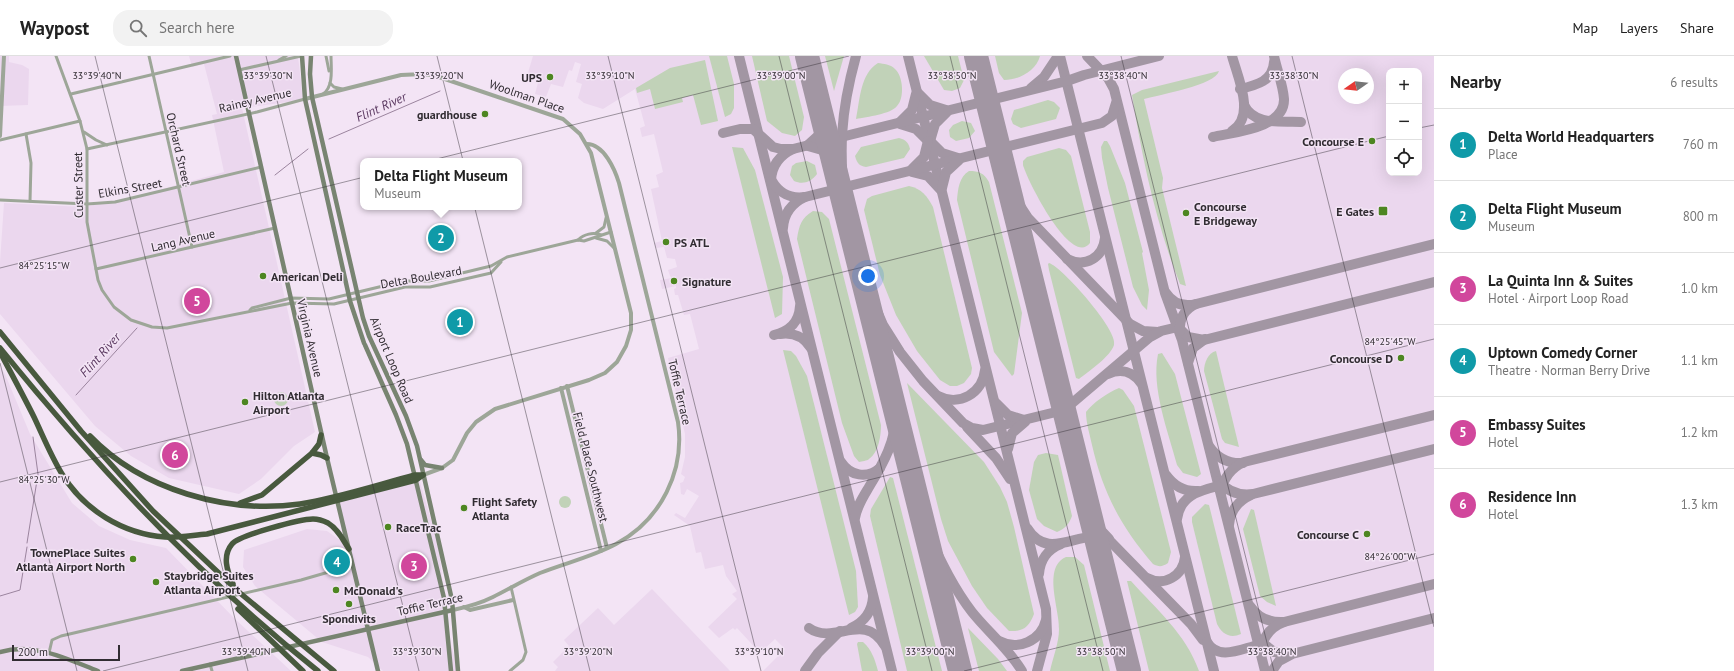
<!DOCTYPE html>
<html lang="en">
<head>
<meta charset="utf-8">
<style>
	:root { --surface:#fff; --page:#f2f2f2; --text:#222; --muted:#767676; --line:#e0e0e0; --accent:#2563eb }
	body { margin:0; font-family:"PT Sans",sans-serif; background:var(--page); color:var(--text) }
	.controls { position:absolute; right:12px; top:12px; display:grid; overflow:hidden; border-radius:8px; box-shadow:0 4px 16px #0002 }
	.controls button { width:36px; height:36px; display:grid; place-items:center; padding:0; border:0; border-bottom:1px solid var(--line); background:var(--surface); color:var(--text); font:20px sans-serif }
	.compass { position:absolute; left:1338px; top:12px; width:36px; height:36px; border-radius:50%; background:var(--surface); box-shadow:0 4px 16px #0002; rotate:256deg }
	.scale { position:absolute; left:12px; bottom:10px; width:108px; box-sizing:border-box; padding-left:4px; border:2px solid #312c32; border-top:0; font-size:11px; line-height:14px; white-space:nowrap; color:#312c32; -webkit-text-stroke:3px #f3e4f5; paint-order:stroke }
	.you { position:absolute; left:868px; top:220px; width:14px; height:14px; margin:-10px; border:3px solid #fff; border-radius:50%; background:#1a73e8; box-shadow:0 0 0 6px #1a73e833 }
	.badge { display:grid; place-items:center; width:26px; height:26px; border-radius:50%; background:var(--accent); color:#fff; font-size:13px; font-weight:700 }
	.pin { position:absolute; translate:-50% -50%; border:2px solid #fff; box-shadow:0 1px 4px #0006 }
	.popup { position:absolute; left:360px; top:102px; width:162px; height:52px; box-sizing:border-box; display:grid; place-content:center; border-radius:8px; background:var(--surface); filter:drop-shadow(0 1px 3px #0005); font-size:13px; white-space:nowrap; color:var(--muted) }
	.popup b { font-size:15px; color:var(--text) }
	.popup::after { content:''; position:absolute; left:50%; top:100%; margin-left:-8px; border:8px solid transparent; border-top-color:var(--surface) }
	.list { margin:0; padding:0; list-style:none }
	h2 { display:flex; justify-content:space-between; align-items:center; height:52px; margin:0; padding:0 16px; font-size:17px }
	h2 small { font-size:13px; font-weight:400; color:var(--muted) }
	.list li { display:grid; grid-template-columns:26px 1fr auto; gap:12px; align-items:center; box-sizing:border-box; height:72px; padding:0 16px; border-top:1px solid var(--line) }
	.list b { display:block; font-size:15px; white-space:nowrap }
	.list p { margin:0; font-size:13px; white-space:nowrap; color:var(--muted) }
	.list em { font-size:13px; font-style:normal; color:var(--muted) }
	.icon { flex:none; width:22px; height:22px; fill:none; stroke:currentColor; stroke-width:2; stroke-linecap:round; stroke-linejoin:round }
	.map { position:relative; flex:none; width:1434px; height:615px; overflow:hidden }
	header { display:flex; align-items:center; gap:24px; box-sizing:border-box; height:56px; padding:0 20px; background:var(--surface); border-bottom:1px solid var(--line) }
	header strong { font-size:19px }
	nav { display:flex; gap:22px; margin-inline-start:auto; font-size:14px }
	.search { width:280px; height:36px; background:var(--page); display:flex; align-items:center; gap:10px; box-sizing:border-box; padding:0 14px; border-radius:16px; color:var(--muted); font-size:15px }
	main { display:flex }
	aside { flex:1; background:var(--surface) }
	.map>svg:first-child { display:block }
	.built { fill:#ebd7ee; fill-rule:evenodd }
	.green { fill:#c1d2b8 }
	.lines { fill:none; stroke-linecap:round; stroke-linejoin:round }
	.stream { stroke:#9b849e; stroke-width:1 }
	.taxiway { stroke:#a296a3; stroke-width:10 }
	.runway { stroke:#a296a3; stroke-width:24 }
	.minor { stroke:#9da698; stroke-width:3 }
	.tertiary { stroke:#9da698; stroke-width:4 }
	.secondary { stroke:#788471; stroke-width:4.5 }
	.motorway { stroke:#48593e; stroke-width:5.5 }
	.ticks { fill:none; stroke:#312c32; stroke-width:1; stroke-opacity:0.45 }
	.poi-dot { fill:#4d8621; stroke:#f3e4f5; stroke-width:1.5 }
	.labels { text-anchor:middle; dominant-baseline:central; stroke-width:3; stroke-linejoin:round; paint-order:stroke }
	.poi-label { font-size:12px; font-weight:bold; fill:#312c32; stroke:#f3e4f5; text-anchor:start }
	.street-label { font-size:12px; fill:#312c32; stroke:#f3e4f5 }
	.water-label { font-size:13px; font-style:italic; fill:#5b3961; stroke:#f3e4f5 }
	.ticks-label { font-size:10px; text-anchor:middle; fill:#312c32; stroke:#f3e4f5; stroke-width:3; stroke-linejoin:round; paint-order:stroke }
</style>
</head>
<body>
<header>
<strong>Waypost</strong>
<div class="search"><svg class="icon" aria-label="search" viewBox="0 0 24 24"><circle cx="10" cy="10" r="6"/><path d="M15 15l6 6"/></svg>Search here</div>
<nav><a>Map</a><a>Layers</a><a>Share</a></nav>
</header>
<main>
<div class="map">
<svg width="1434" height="615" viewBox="0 0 1434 615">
	<rect width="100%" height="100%" fill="#f3e4f5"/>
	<g class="built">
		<polygon points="0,0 9,0 9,6 22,9 29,13 28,49 0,50"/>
		<polygon points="189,0 298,0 303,44 242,52 315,376 294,390 261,423 239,438 169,422 131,400 95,370 0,258 0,206 4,147 84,151 137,140 224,116 212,59 217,58 204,8 192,11"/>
		<path d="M533,0H1434V615H763L785,593L775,583L760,597L737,572L735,574L733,572L719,582L708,571L737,543L732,538L737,535L726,520L723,509L705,513L701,496L696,497L690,470L674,459L676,457L685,462L699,440L687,433L684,439L681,438L680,427L683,426L685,421L681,418L685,401V378L668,302L699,293L690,258L684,259L678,239H675L674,233L676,232V230L662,233L660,224L672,222L670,220L668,214L677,211L675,203L667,202L664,191L656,192L654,187L662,185L651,133L659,131L656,119L663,116L654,78L642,81L640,72L645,70L635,33L603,53L584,47L578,42L582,28L576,26L581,8L575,6L572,15L569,14L563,31L551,28L546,41L535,38L539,23L527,20ZM1389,15H1419V117H1389ZM1344,18H1368V42H1344Z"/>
		<polygon points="0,311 5,318 30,378 72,447 99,470 130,484 166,492 234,562 291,615 0,615"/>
		<polygon points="418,419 438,488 450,584 458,615 383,615 368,601 322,586 255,530 243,511 244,494 307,473 327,475 347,489 336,444"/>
		<polygon points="652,533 730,615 555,615 558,611 553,606 569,590 564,584 598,552 614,569"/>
	</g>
	<g class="green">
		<polygon points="709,0 727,0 734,28 734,52 731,58 725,61"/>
		<polygon points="752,0 789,0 804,61 802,74 795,80 782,77 767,65"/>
		<polygon points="825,0 844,0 834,35"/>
		<polygon points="924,0 958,0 964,24 960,32 952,35 944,34"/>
		<path d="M995,0H1040C1036,15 1019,24 1004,24L999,17Z"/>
		<polygon points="705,4 718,65 701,69 693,39 682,42 683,46 655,53 650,33 637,37 636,32 670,12"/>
		<path d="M878,7C884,8 890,8 895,13C903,20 905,42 897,50C891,58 867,61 856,63C860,44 860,18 878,7Z"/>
		<path d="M1219,15C1216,29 1158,39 1144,43L1163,122L1162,132L1186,230L1180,228C1156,168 1142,102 1132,39L1142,34Z"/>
		<polygon points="1048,44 1054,46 1060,52 1056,63 1021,72 1013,68 1011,63 1014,54"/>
		<polygon points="962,65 971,67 975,75 969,82 956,85 950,81 949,74 953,69"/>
		<path d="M899,82C906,84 908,86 910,93L904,102L866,111C859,110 857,107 855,100L861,91Z"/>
		<polygon points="1104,85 1107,85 1110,90 1125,127 1143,196 1142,197 1149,234 1147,254 1142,249 1133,231 1108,132 1102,102 1101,91"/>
		<polygon points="732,91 743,92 755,114 783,221 782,258 775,262"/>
		<path d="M1059,92L1066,94L1071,100L1090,176V187C1071,212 1027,124 1023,109V105L1027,101Z"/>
		<path d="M807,105L815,109L817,118C811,126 803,129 794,125L790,119L792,110L796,107Z"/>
		<path d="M969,115C979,115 984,117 989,126L1022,257L1014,318L1012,320L994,296L957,144C958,133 959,121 969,115Z"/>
		<path d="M909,130C922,133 927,140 933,151L972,312L971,318L964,327L957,330H950L940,324L917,295L896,259L880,219L864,154L867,143L872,140Z"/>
		<path d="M813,155L822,156L829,163L881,369C881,379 879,396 869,403C867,405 862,405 859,406L854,400L842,367L797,183C799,170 801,162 813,155Z"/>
		<path d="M1049,207C1062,211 1119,275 1114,289C1111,300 1088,316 1079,323L1076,322L1049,214L1048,208Z"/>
		<polygon points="783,294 791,295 796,300 807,320 856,515 858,551 855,556 849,559"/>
		<path d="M1216,295L1239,391L1225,387L1222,383L1204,315C1204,307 1208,297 1216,295Z"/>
		<path d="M1162,297L1175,318L1201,418L1197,421L1183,417L1177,409C1168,375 1151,332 1158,298Z"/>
		<path d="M907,327L984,406L1000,431L1007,446L1014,471L1034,558C1029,571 1023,576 1009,575L987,552L972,530L948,485L941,463Z"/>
		<path d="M1119,332L1123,334L1134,350L1171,496L1168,507C1162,511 1159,511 1153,508C1121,471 1103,437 1092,389C1090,379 1086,367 1086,356C1094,346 1107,337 1119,332Z"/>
		<circle cx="281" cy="343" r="7"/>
		<path d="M1046,397L1058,399L1072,460C1069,468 1066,472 1057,476L1044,470L1037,463L1029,434L1034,406L1038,399Z"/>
		<polygon points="890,421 893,422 942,615 907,615 870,460 871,453"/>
		<circle cx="565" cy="446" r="6"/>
		<path d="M1205,448L1209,449L1241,578C1230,583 1222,578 1217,568L1192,466V461Z"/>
		<polygon points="1251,453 1254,454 1276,550 1267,546 1260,540 1243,473"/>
		<path d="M1066,501H1075L1084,509L1110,615H1050C1053,601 1059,587 1059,573C1060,554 1042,511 1066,501Z"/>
		<path d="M1127,525H1131C1156,553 1186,578 1199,615H1149Z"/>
		<polygon points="968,572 998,603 1007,615 979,615"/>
		<path d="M858,586H863C872,594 875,604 878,615H862L857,588Z"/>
	</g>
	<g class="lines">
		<g class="stream">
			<polyline points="329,83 440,35"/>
			<polyline points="275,119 308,93"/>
			<polyline points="76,339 137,272"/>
			<polyline points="27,487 38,418 33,381"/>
			<polyline points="0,540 20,534 27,491"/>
		</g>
		<g class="taxiway">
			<polyline points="739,0 892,615"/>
			<polyline points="908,0 1046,553 1047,578 1037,615"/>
			<polyline points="1060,0 1214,615"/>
			<polyline points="1087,0 1108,22 1114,33 1165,237 1182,284 1265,615"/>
			<polyline points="1031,32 1044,21 1058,0"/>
			<path d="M1240,33C1257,29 1273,25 1274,6"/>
			<polyline points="918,37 930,49 946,54"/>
			<path d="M1244,49C1254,70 1281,65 1301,66"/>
			<polyline points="900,66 912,54 916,38"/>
			<polyline points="900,68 916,73 928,85"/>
			<path d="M1232,75C1256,60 1238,22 1232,0"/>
			<polyline points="723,77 740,73 753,73 773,91 781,93 793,93 1067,25 1084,19 1159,0"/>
			<path d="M1213,81C1235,76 1285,72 1284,43C1283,29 1277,14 1274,0"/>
			<polyline points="930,85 935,68 947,56"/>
			<polyline points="930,85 942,97 958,102"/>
			<polyline points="808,89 819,79 822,63"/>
			<polyline points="808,90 822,94 833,106"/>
			<polyline points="912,113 924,101 928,85"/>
			<polyline points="1005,115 1013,139 1028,162 1130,268 1143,275 1158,276"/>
			<polyline points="912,116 928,120 940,133"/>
			<path d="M771,124C772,109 780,99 793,93"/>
			<path d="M772,125C779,137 791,143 805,141L1102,67L1112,60L1116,47"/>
			<polyline points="942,132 946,116 959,104"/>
			<path d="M845,153C839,94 840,58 856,0"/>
			<path d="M783,172C784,157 792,147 805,141"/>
			<path d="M1067,203C1085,212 1103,202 1105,182"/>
			<polyline points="862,220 883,269 900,296 923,325 963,367 972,372 983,374 1064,354 1150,281 1161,275 1178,271 1188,281 1204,284 1434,226"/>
			<path d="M1166,237C1173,248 1183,251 1196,248C1185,253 1179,262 1180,275"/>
			<polyline points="1196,248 1434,188"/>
			<path d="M780,278C793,276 804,281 811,292"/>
			<path d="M774,279C789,275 799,267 800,250"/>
			<polyline points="1188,307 1193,292 1205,283"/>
			<path d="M1108,318C1121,312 1133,316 1141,327"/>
			<path d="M938,340C959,351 983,337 985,314"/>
			<polyline points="996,347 1008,359 1024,364"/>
			<polyline points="967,371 996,402 1010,423"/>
			<path d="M1209,390C1217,402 1229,408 1243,407"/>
			<polyline points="1008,393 1012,377 1025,366"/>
			<path d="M841,406C850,420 867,423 880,412"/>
			<path d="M1166,419C1174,430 1185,436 1198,435"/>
			<path d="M1219,425C1228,436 1239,440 1253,438L1434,393"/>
			<path d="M1221,437C1223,422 1231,412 1244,406L1434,359"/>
			<polyline points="1090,456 1095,468 1109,483"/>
			<path d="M855,462C857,450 863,441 869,431C884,406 896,385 896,356"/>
			<path d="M1177,463C1180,440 1198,435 1218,430"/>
			<path d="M1229,469C1230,455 1238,445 1251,439"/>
			<path d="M925,472C939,501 952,530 972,556C988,576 1009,593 1022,615"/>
			<path d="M1027,472C1050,509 1083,468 1110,485L1191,568L1203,584"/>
			<path d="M1039,518C1040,504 1048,493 1061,488"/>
			<path d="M1147,522C1164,531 1183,520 1185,501"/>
			<path d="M1250,550C1258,562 1269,567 1284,566"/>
			<path d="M809,572C835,590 864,554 885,590"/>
			<path d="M851,572C864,566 872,556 873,541"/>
			<polyline points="1259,584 1274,596 1291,598"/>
			<path d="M999,585C1018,595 1041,585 1046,564"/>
			<path d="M1207,586C1218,605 1241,593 1258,589"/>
			<path d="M1261,595C1263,581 1270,571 1284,566L1434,528"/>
			<polyline points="805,615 818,597 840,575"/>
			<polyline points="1272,615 1279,605 1292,598 1434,562"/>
		</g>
		<g class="runway">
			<polyline points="807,0 960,615"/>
			<polyline points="976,0 1129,615"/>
		</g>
		<g class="minor">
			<polyline points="56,0 80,65 87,93 87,166 98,224 102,234 114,251 131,264 152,271 167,272 292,247 334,248 405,231 430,231 491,217 501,206"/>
			<polyline points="149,0 192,191"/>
			<polyline points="326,0 329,15"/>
			<polyline points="279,4 286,0"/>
			<polyline points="239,14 301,0"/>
			<polyline points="330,27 334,31 342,33"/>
			<polyline points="71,38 230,0"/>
			<path d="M323,38C334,31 331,11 331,0"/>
			<polyline points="84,76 96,84 107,89"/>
			<polyline points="26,78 31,107 30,145"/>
			<polyline points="0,84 80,65"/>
			<polyline points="87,93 257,56 305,43"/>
			<polyline points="0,144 87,148 115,146 261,111"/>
			<polyline points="596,177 604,171 606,162"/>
			<polyline points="596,182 607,185 615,193"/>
			<path d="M578,184C584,178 593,176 601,179"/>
			<polyline points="96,213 275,172"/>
			<polyline points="250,254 252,252 291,242 329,243 404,225 429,225 491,210 507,201 578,184 584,185 611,176"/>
			<polyline points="49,597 52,584 61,580 301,524 353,509"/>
			<polyline points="210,608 212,615"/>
			<polyline points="510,615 523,604 526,596 511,531"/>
		</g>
		<g class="tertiary">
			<polyline points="305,43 401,19 423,18 436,20 563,63 580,78 591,97 631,257 631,274 626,290 617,306 605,317 589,324 495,353 476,366 467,377 453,404 442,412 423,419"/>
			<polyline points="0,80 4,0"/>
			<polyline points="567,330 607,492"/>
			<polyline points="561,332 601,495"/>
			<polyline points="464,551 470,554 513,544"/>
			<path d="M453,554C467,551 481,547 493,541C509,533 524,524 540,517C565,507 592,501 616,488C661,464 685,415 678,366L619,127C615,114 604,88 587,88"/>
		</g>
		<g class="secondary">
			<polyline points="236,0 327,402 378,615"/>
			<polyline points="302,0 305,43 350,245 364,287"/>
			<polyline points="311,0 310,18 312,41 363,262 369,280 406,360 417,390 452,544 458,615"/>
			<polyline points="365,289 396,359 407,388 444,542 451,615"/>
			<polyline points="421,404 425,409 442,412"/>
			<path d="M0,596C34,586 67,603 98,615"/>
			<polyline points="182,615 453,554"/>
		</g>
		<g class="motorway">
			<polyline points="0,276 81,375 153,455 240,537 334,615"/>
			<path d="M0,292C95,409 199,521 318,615"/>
			<path d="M0,296C11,317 23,339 34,361C43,380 51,400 62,418C84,454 123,478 165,481C179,482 193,479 207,478L416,424L423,419"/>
			<path d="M90,380C142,434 227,458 300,448C338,442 377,429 415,419H423"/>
			<polyline points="312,397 321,399 327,402"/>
			<polyline points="240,447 262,439 312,397 319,388 321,379"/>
			<path d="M233,528C227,515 222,500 232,488C239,479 301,463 313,463C318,463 324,465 328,467C338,473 343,484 349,493"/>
			<polyline points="238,553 303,615"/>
		</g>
	</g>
	<path class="ticks" d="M95,0L248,615M266,0L419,615M437,0L590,615M608,0L761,615M779,0L932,615M950,0L1103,615M1121,0L1274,615M1292,0L1434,571M1419,72L1434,69M0,212L849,0M0,307L77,615M0,426L1389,80M103,615L1434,283M964,615L1434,498"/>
	<g class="poi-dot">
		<circle cx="550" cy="21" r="4"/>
		<circle cx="485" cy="58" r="4"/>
		<circle cx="1372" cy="85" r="4"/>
		<rect x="1378" y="150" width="10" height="10" rx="2"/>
		<circle cx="1186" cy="157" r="4"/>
		<circle cx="666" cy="186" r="4"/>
		<circle cx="263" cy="220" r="4"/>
		<circle cx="674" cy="225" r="4"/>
		<circle cx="1401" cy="302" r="4"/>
		<circle cx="245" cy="346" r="4"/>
		<circle cx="464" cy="452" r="4"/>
		<circle cx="388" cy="471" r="4"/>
		<circle cx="1367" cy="478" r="4"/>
		<circle cx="133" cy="503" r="4"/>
		<circle cx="156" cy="526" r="4"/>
		<circle cx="336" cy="534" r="4"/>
		<circle cx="349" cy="548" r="4"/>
	</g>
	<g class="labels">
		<g class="poi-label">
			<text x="542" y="21" text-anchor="end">UPS</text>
			<text x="477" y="58" text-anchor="end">guardhouse</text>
			<text x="1364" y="85" text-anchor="end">Concourse E</text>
			<text x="1194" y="150">Concourse<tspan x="1194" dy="14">E Bridgeway</tspan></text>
			<text x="1374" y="155" text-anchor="end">E Gates</text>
			<text x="674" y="186">PS ATL</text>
			<text x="271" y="220">American Deli</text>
			<text x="682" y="225">Signature</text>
			<text x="1393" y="302" text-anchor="end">Concourse D</text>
			<text x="253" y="339">Hilton Atlanta<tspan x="253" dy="14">Airport</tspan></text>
			<text x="472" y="445">Flight Safety<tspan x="472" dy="14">Atlanta</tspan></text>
			<text x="396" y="471">RaceTrac</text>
			<text x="1359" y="478" text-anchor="end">Concourse C</text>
			<text x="125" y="496" text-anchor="end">TownePlace Suites<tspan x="125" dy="14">Atlanta Airport North</tspan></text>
			<text x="164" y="519">Staybridge Suites<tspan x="164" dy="14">Atlanta Airport</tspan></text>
			<text x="344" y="534">McDonald's</text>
			<text x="349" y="562" text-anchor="middle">Spondivits</text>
		</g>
		<g class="street-label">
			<text transform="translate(527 40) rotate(19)">Woolman Place</text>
			<text transform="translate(255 44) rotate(-13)">Rainey Avenue</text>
			<text transform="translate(179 93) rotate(77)">Orchard Street</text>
			<text transform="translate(78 129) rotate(-91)">Custer Street</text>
			<text transform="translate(130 132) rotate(-10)">Elkins Street</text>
			<text transform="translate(183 184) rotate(-13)">Lang Avenue</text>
			<text transform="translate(421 221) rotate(-10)">Delta Boulevard</text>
			<text transform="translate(310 282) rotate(77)">Virginia Avenue</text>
			<text transform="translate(392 304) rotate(67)">Airport Loop Road</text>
			<text transform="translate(680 336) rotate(77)">Toffie Terrace</text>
			<text transform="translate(591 411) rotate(76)">Field Place Southwest</text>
			<text transform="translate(430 548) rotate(-13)">Toffie Terrace</text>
		</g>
		<g class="water-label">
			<text transform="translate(381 51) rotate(-24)">Flint River</text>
			<text transform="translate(100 299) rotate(-48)">Flint River</text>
		</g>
	</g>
	<g class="ticks-label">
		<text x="97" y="23">33°39'40"N</text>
		<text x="268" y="23">33°39'30"N</text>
		<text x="439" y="23">33°39'20"N</text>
		<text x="610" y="23">33°39'10"N</text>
		<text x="781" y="23">33°39'00"N</text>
		<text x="952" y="23">33°38'50"N</text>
		<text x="1123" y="23">33°38'40"N</text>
		<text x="1294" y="23">33°38'30"N</text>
		<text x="44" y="213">84°25'15"W</text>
		<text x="1390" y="289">84°25'45"W</text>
		<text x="44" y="427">84°25'30"W</text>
		<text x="1390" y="504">84°26'00"W</text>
		<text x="246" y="599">33°39'40"N</text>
		<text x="417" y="599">33°39'30"N</text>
		<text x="588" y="599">33°39'20"N</text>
		<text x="759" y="599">33°39'10"N</text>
		<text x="930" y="599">33°39'00"N</text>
		<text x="1101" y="599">33°38'50"N</text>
		<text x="1272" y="599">33°38'40"N</text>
	</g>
</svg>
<div class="controls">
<button>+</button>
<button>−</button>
<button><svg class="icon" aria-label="locate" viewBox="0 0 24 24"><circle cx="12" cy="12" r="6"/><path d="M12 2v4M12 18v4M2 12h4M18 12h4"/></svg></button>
</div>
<svg class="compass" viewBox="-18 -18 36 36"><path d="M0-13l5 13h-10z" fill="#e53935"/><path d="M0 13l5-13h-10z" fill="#767676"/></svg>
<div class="scale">200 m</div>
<div class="you"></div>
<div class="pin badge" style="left:460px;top:266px;background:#0f9aa8">1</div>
<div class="pin badge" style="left:441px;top:182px;background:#0f9aa8">2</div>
<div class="popup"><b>Delta Flight Museum</b>Museum</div>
<div class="pin badge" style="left:414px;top:510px;background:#d1479c">3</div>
<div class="pin badge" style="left:337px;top:506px;background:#0f9aa8">4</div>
<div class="pin badge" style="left:197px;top:245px;background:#d1479c">5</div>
<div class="pin badge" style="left:175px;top:399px;background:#d1479c">6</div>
</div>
<aside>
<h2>Nearby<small>6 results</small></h2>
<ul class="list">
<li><span class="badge" style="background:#0f9aa8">1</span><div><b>Delta World Headquarters</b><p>Place</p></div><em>760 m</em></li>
<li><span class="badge" style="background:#0f9aa8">2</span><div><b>Delta Flight Museum</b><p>Museum</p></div><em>800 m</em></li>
<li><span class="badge" style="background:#d1479c">3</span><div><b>La Quinta Inn &amp; Suites</b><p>Hotel · Airport Loop Road</p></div><em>1.0 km</em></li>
<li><span class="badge" style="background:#0f9aa8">4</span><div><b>Uptown Comedy Corner</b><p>Theatre · Norman Berry Drive</p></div><em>1.1 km</em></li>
<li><span class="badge" style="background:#d1479c">5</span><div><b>Embassy Suites</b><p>Hotel</p></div><em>1.2 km</em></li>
<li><span class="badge" style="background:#d1479c">6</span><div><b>Residence Inn</b><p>Hotel</p></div><em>1.3 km</em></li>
</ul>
</aside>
</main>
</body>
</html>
